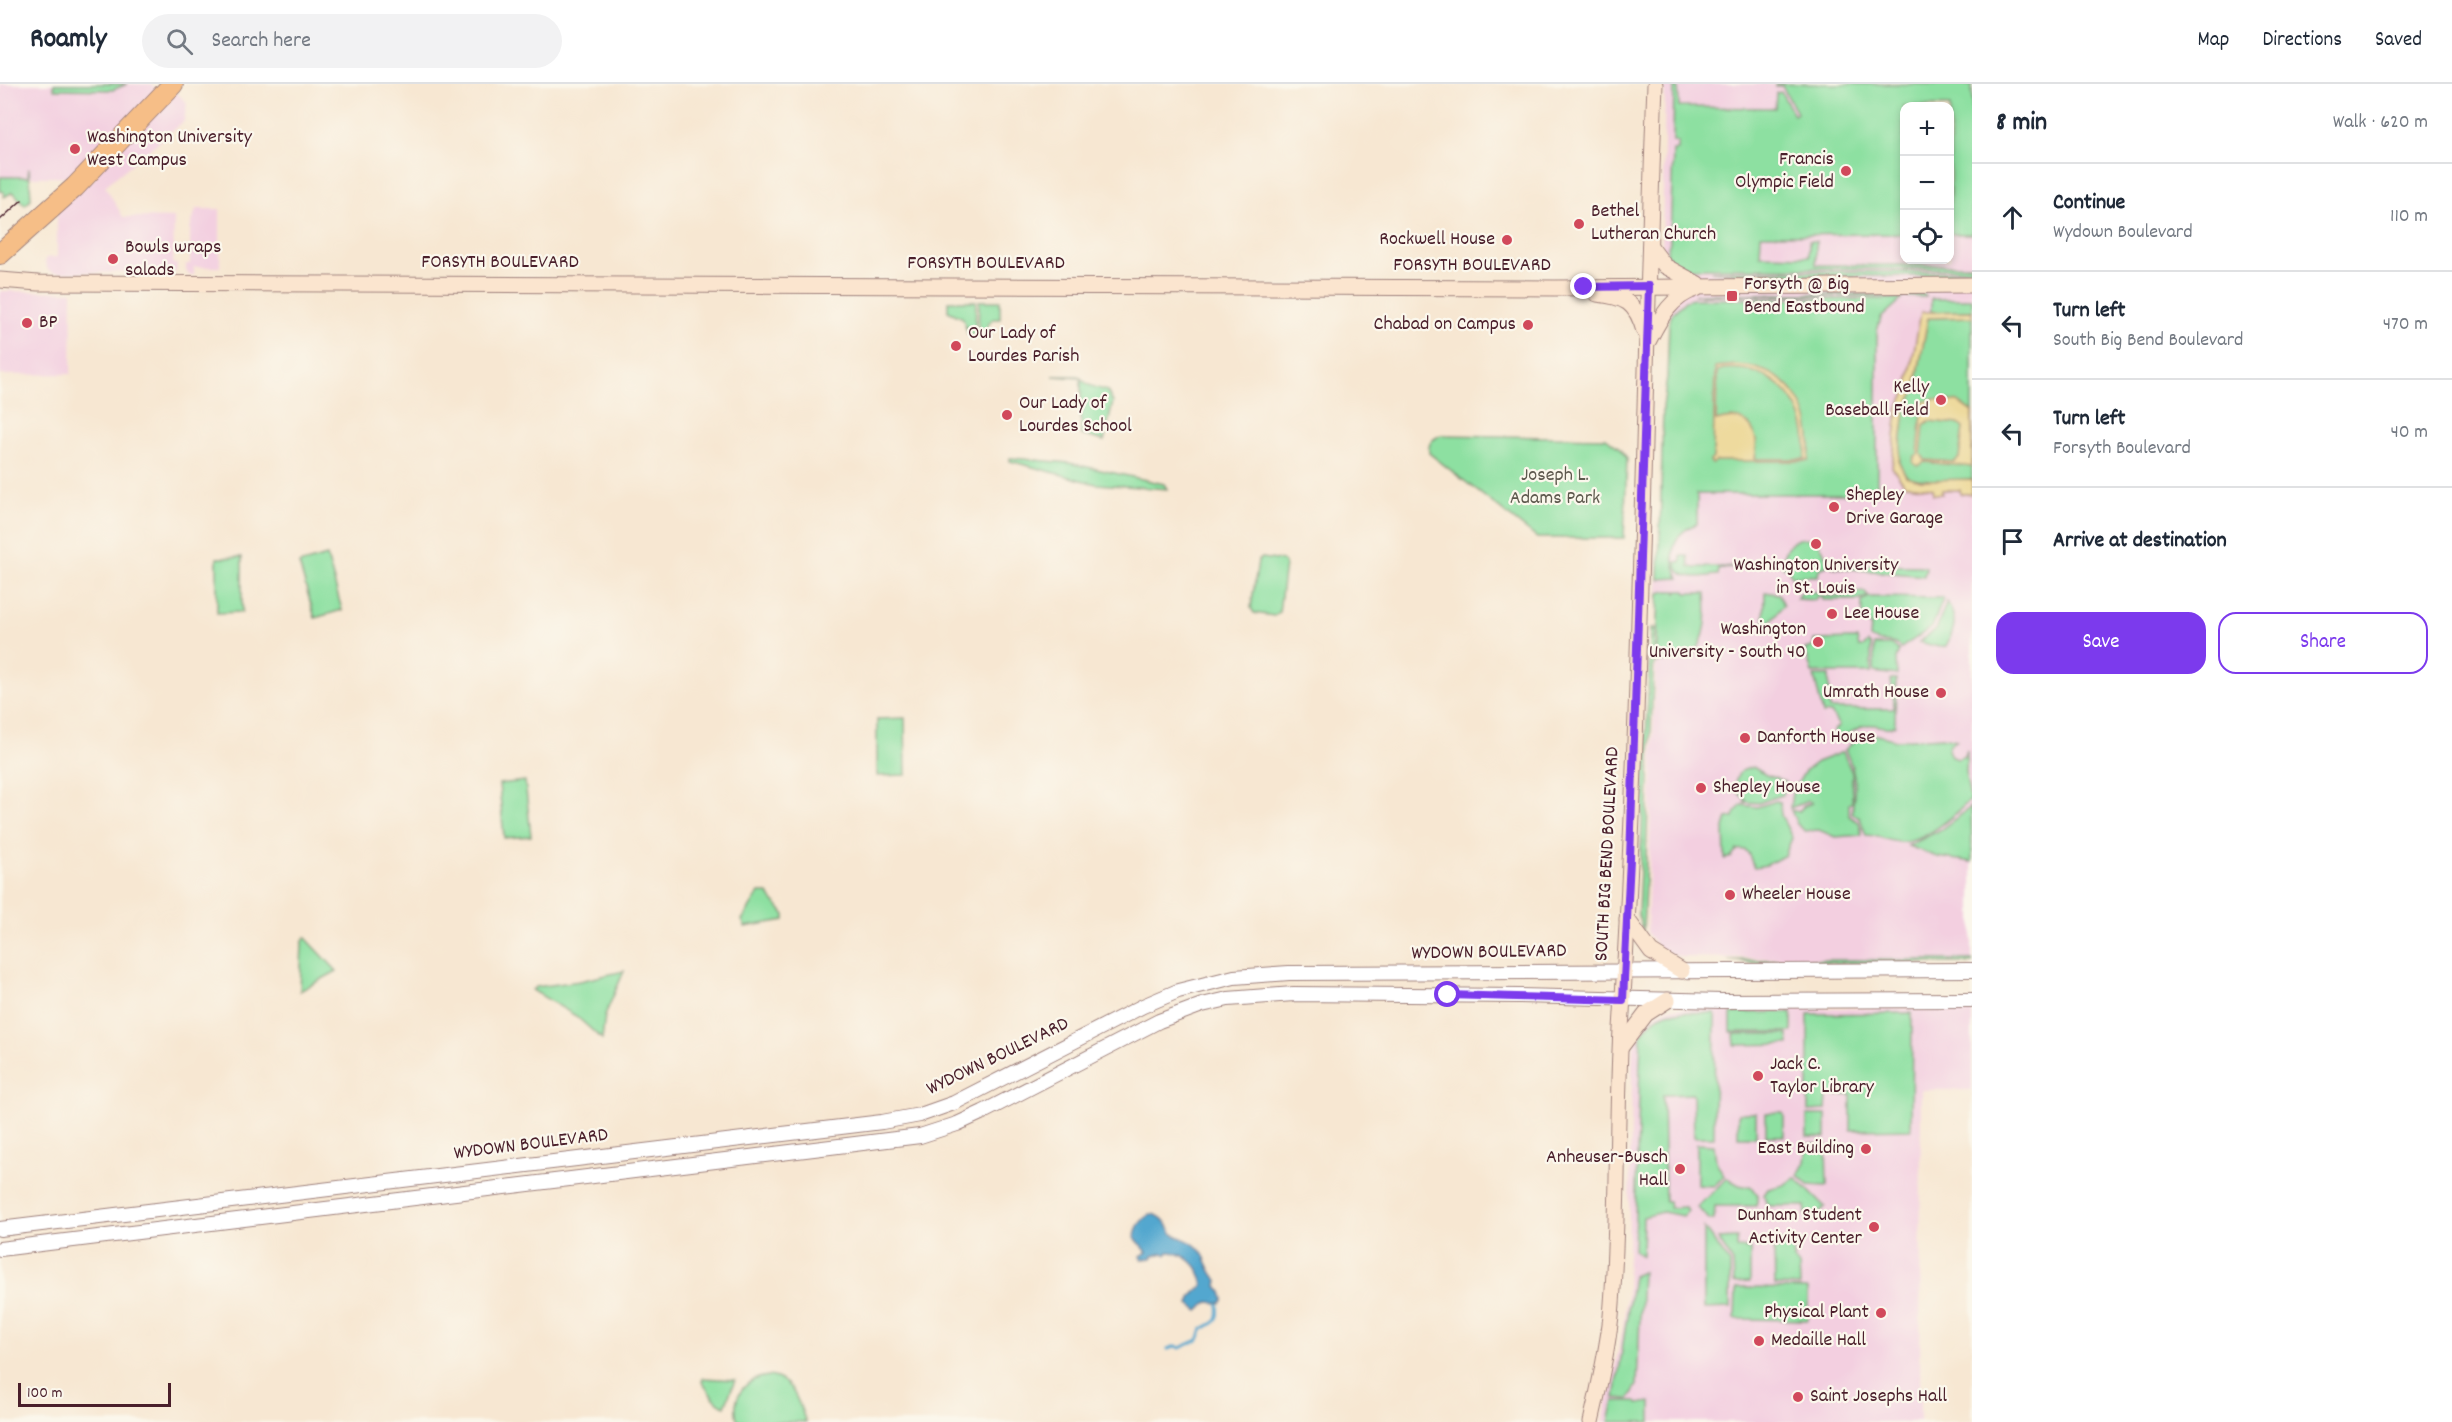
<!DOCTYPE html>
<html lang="en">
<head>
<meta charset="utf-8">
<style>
	:root { --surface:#fff; --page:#f2f2f3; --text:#1f2937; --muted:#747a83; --line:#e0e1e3; --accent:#7c3aed }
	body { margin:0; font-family:Dekko,sans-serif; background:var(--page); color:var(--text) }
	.controls { position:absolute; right:18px; top:18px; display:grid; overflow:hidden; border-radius:12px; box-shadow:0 3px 9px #0003 }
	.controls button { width:54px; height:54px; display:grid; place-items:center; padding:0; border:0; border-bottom:2px solid var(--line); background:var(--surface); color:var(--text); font:30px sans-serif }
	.scale { position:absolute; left:18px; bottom:15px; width:153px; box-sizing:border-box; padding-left:6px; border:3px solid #4a1f2b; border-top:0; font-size:16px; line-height:21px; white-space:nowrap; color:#4a1f2b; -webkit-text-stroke:4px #fbf7ec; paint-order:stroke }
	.stop { position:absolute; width:18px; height:18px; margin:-14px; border:4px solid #7c3aed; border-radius:50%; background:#fff }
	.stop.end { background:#7c3aed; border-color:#fff; box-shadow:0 2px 6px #0008 }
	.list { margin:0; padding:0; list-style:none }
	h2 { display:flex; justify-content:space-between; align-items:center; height:78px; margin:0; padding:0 24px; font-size:26px }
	h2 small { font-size:20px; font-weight:400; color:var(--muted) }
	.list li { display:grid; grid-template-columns:39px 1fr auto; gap:18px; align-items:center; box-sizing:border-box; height:108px; padding:0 24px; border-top:2px solid var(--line) }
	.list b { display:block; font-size:22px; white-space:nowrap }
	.list p { margin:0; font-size:20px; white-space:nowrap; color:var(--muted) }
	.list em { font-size:20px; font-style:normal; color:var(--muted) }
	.actions { display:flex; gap:12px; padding:18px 24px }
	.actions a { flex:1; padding:14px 0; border:2px solid var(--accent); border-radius:18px; text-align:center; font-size:21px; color:var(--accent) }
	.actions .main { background:var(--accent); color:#fff }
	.icon { flex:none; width:33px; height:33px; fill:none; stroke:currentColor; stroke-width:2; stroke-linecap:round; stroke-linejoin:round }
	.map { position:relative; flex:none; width:1972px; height:1338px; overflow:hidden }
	header { display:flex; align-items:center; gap:36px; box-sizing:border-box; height:84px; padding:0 30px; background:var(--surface); border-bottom:2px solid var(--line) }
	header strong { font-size:28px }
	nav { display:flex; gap:33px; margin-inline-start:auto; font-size:21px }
	.search { width:420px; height:54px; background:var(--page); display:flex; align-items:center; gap:15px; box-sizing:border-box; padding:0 21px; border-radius:33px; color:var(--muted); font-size:22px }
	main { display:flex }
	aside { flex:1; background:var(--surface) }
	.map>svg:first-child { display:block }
	.built { fill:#f3cfe0; fill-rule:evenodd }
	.green { fill:#8de0a1; stroke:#6c8066; stroke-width:1.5 }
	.sand { fill:#eeda9e; stroke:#9c7c64; stroke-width:1.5; fill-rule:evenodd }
	.water { fill:#53a7cf; stroke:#4e637d; stroke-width:1.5 }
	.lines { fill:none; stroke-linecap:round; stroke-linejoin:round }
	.stream { stroke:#53a7cf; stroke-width:3 }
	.tertiary-casing { stroke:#a0837e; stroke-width:16 }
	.secondary-casing { stroke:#a0837e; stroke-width:17 }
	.motorway-casing { stroke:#a0837e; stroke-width:22 }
	.tertiary { stroke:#fff; stroke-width:14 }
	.secondary { stroke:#fbe5cf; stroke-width:15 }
	.motorway { stroke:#f6be87; stroke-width:20 }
	.tram { stroke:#4a1f2b; stroke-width:1.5 }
	.route { stroke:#7c3aed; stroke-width:8 }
	.poi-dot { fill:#d1495b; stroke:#fbf7ec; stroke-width:2 }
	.labels { text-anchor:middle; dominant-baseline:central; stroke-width:4.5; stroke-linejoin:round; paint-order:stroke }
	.poi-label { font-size:20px; fill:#4a1f2b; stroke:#fbf7ec; text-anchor:start }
	.street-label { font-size:20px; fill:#4a1f2b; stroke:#fbf7ec }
	.park-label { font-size:20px; fill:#5e594e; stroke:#fbf7ec }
</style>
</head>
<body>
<header>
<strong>Roamly</strong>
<div class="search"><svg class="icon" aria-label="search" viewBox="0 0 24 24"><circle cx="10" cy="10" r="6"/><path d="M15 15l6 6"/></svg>Search here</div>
<nav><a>Map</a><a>Directions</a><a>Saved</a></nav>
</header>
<main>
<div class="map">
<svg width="1972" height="1338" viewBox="0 0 1972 1338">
	<rect width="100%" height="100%" fill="#fbf7ec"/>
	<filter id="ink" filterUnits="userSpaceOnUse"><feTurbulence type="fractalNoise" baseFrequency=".0167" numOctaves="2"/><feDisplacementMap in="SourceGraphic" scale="12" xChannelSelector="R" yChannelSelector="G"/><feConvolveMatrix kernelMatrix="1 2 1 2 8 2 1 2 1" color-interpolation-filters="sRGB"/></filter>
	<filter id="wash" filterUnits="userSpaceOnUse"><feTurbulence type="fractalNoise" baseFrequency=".008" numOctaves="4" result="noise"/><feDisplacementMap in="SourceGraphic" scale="24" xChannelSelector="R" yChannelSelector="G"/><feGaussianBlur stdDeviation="1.35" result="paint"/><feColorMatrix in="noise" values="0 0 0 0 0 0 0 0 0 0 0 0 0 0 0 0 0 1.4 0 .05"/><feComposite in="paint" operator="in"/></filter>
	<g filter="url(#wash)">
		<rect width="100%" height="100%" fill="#f7e7d2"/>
		<g class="built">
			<polygon points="0,0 151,0 167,15 175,7 187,19 184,37 105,102 123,133 174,134 173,180 177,180 176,188 54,189 48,186 45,179 46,174 57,173 57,118 97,93 0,93"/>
			<path d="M1665,0H1972V877L1681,873L1661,866L1647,849L1664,318L1669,277L1670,212L1662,170ZM1904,22H1950V176H1904Z"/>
			<polygon points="196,125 220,125 220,183 194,183 194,191 190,191 186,187 186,180 190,180 190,145"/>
			<polygon points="0,207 72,208 71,290 0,291"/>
			<polygon points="1670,924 1972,924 1972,1006 1921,1006 1920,1338 1603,1338 1623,1245 1627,1209 1633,965 1641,943 1661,927"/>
		</g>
		<g class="green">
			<polygon points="54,0 127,0 113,6 54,5"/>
			<polygon points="1674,0 1678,0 1679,23 1775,24 1776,9 1781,8 1794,31 1797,29 1782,2 1776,2 1776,0 1972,0 1972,150 1950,150 1950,22 1904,22 1904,150 1761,151 1760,171 1809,172 1809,157 1816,157 1816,181 1972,181 1972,185 1687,184 1672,179 1666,169 1670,158 1673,67 1678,66 1678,58 1673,58"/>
			<polygon points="29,84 31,115 25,121 13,108 4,113 4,108 0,107 0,93 28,93"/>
			<polygon points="1711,187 1972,188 1972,192 1754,192"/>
			<polygon points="1702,210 1924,210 1926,213 1694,211"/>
			<path d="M1693,215H1902L1881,234L1877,247V410H1697V440C1670,450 1669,471 1679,494L1659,495L1663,323L1667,294L1669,239L1672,230L1685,217Z"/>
			<polygon points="1931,215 1972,215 1972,227 1931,228"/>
			<polygon points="948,217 976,217 975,251 968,251 963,234 948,227"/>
			<polygon points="979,217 1000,217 1000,235 993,235 987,242 990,252 978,251"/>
			<polygon points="1972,233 1972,395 1959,397 1910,395 1901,385 1899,370 1905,326 1915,306 1928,234"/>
			<path d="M1053,292H1078C1092,305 1091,301 1107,307L1113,318L1104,357L1081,351V294Z"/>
			<path d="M1441,351L1606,354L1618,363L1627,374L1624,454H1537L1429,369C1428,359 1431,356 1441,351Z"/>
			<polygon points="1012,374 1069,379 1164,400 1167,405 1096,400 1010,377 1010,374"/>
			<path d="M1804,454C1821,455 1826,467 1827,482L1819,485L1818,492H1791L1788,484L1783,483C1783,467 1787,456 1804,454Z"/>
			<polygon points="327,472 342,526 315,534 299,480"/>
			<path d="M1681,472H1688L1689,483H1748L1719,485L1718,491C1700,492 1680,499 1675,478H1681Z"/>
			<polygon points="242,473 242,528 217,529 217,474"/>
			<polygon points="1262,474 1283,477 1285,481 1279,528 1274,532 1254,529 1251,524 1258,477"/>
			<polygon points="1847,481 1921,482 1926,483 1924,492 1831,483 1847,483"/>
			<path d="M1667,507H1677V509L1679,507H1686L1687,509H1706C1708,533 1707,553 1693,572L1656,579L1659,509Z"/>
			<polygon points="1765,508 1779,510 1784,521 1766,542 1764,538"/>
			<polygon points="1802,508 1820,508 1825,512 1843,512 1848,508 1864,508 1868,512 1861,516 1823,516 1822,512 1816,513 1816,516 1796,515"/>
			<path d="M1869,513L1942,514L1943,515L1932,543L1901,564C1892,555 1880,561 1870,554L1871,540H1867V533H1862V518Z"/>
			<path d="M1947,518C1958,536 1955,545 1946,562L1939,563L1919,558L1936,546Z"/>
			<polygon points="1651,544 1655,544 1643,849 1638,831"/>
			<polygon points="1857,555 1859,563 1863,563 1868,559 1871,562 1871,589 1812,589 1805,565 1813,563 1814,556"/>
			<polygon points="1874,561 1891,561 1899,566 1896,575 1897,591 1874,588"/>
			<path d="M1814,592H1829V625H1892L1894,624L1891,595H1896L1895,641C1885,647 1877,639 1867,641C1855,643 1847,655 1835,651L1833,647L1839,642L1831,629L1823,630Z"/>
			<polygon points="905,634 906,691 877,692 877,635"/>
			<path d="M1869,649L1897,656L1943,653L1957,656L1950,660L1948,666L1951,672L1957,675L1965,672L1967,666L1966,692L1970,716C1955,731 1925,758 1903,758C1891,759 1879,751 1866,751L1860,734L1852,729C1855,702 1858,692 1845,666L1855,656Z"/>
			<polygon points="1843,668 1852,689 1852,719 1849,720 1849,732 1859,738 1862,751 1835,753 1819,746 1805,747 1797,740 1791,726 1799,728 1804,722 1812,719 1808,717 1790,724 1792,709 1805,687 1817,678"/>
			<path d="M1753,683L1766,691L1785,697L1787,701L1782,711L1759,719L1744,718L1746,715C1734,708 1732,697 1741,687Z"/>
			<polygon points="525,697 531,752 504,754 499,700"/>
			<path d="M1776,717L1780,718L1781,731L1792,754L1785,771L1767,781L1754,783C1749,775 1751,763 1737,766L1732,773L1725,775L1724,744L1727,734L1734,733L1735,728L1742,721L1757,723Z"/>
			<polygon points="1971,723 1972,778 1937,773 1908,762 1940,746"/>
			<polygon points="759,809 767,809 785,831 785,836 745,843 742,836"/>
			<polygon points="305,853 337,887 300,907 302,860"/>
			<polygon points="1728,876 1972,876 1972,879 1750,879"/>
			<polygon points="624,887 605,931 602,955 576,932 532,906 536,903 580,897"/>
			<path d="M1671,928L1715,929L1714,1053H1694L1693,1010L1663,1011L1665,1117H1669L1670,1124L1685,1123L1688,1127L1683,1132L1663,1128L1643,1133L1642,1172L1634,1166L1641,951C1648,939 1657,931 1671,928Z"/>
			<polygon points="1792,928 1792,948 1731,948 1731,929"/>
			<polygon points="1912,929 1911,1045 1851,1046 1851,1011 1827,1012 1826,1026 1808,1027 1808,930"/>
			<polygon points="1734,950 1788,950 1789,960 1735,961"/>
			<polygon points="1782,1028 1784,1031 1784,1052 1766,1052 1766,1029"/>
			<polygon points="1740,1029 1756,1029 1756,1053 1738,1053 1738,1031"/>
			<polygon points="1807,1031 1826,1031 1826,1054 1807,1053"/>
			<polygon points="1697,1060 1714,1061 1716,1077 1724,1092 1714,1102 1697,1101"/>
			<polygon points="1807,1060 1826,1060 1827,1102 1808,1101 1798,1091 1805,1078"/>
			<polygon points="1795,1093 1825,1123 1817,1131 1806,1132 1805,1122 1771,1122 1766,1119 1764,1111 1768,1105 1784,1101"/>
			<polygon points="1727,1094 1739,1101 1753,1104 1758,1111 1756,1122 1715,1122 1714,1136 1710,1136 1697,1123"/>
			<polygon points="1704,1144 1730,1179 1730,1224 1704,1225"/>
			<polygon points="1737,1154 1737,1164 1750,1165 1750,1198 1734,1199 1733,1178 1718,1155"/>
			<polygon points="1777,1155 1793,1162 1794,1176 1799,1181 1800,1202 1775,1201 1774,1165 1778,1165"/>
			<polygon points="1642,1188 1637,1301 1629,1315 1615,1314 1633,1192"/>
			<polygon points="1736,1204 1808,1205 1808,1236 1735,1235"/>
			<path d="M769,1292C794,1295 798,1318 806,1338H738C730,1313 745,1294 769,1292Z"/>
			<path d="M703,1294L735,1296L725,1322C716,1320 708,1306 702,1298Z"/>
			<polygon points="1614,1317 1634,1317 1638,1320 1651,1318 1651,1338 1609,1338"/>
		</g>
		<g class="sand">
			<polygon points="1972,227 1972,233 1928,234 1915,306 1905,326 1899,378 1906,392 1921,396 1972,395 1972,410 1960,410 1960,406 1942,406 1942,410 1933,410 1932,404 1905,401 1892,383 1898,324 1907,305 1921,228"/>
			<path d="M1737,281C1791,285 1816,326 1809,377H1716L1712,380L1710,377L1713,374L1715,283ZM1723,285C1776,280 1813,324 1805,375H1755C1761,347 1748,327 1716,337L1717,287Z"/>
			<path d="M1935,315L1958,318L1972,328V383L1925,378L1918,382L1913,379L1914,373L1918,370L1923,318ZM1929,337L1958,340L1963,344L1959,374L1954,378L1925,376L1921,370L1924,341Z"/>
		</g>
		<path class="water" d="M1150,1130C1164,1131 1167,1141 1173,1150C1182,1155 1191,1156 1198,1164C1208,1173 1208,1189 1218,1196L1217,1202L1222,1208L1224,1215L1221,1219L1208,1218L1198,1227L1189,1220L1192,1212L1203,1201C1202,1183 1185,1168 1168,1168L1166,1171L1163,1169L1153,1172L1152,1174L1142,1175L1141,1172L1147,1168L1135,1154C1135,1143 1141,1136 1150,1130Z"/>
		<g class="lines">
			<path class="stream" d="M1168,1265L1176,1262L1180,1264L1198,1256L1203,1245C1217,1237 1220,1238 1218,1220"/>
		</g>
	</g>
	<g filter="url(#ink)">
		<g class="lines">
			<defs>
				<g id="tertiary">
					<polyline points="0,1145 882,1038 920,1031 954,1019 1143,922 1178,907 1234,893 1289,889 1972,886"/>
					<polyline points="0,1165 920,1052 957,1040 983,1028 1159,937 1202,921 1228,915 1294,910 1520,912 1722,917 1972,916"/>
				</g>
				<g id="secondary">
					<polyline points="1650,162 1665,182 1698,200"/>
					<polyline points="0,196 38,199 1555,204 1972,201"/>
					<path d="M1597,210C1625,213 1636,218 1644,247"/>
					<path d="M1649,256C1661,233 1671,213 1696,205"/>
					<polyline points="1627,835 1651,868 1682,887"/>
					<polyline points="1621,963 1646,930 1668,916"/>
					<path d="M1591,1338C1599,1303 1607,1268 1611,1232C1620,1131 1615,1030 1622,929C1641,620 1643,310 1655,0"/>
				</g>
				<polyline id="motorway" points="0,170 75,103 173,0"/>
			</defs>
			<use href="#tertiary" class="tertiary-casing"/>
			<use href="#secondary" class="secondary-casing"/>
			<use href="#motorway" class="motorway-casing"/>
			<use href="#tertiary" class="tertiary"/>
			<use href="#secondary" class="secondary"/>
			<use href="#motorway" class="motorway"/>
			<polyline class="tram" points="0,136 22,116"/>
		</g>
	</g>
	<g class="lines" filter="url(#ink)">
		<polyline class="route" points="1448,911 1623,916 1630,775 1649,202 1584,203"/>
	</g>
	<g class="poi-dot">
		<circle cx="75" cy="65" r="6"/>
		<circle cx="1846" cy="87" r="6"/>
		<circle cx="1579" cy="140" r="6"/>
		<circle cx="1507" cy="156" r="6"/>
		<circle cx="113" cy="175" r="6"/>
		<rect x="1726" y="206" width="12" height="12" rx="3"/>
		<circle cx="27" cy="239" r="6"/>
		<circle cx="1528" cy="241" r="6"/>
		<circle cx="956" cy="262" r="6"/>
		<circle cx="1941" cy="316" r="6"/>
		<circle cx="1007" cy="331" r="6"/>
		<circle cx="1834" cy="423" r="6"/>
		<circle cx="1816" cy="460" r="6"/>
		<circle cx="1832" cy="530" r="6"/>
		<circle cx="1818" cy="558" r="6"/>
		<circle cx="1941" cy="609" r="6"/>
		<circle cx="1745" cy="654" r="6"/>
		<circle cx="1701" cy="704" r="6"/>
		<circle cx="1730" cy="811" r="6"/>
		<circle cx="1758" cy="992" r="6"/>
		<circle cx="1866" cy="1065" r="6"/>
		<circle cx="1680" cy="1085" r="6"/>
		<circle cx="1874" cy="1143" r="6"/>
		<circle cx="1881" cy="1229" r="6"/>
		<circle cx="1759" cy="1257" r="6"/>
		<circle cx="1798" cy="1313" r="6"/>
	</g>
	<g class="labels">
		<g class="poi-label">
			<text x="87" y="54">Washington University<tspan x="87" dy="23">West Campus</tspan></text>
			<text x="1834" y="76" text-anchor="end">Francis<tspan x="1834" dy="23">Olympic Field</tspan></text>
			<text x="1591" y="128">Bethel<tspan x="1591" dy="23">Lutheran Church</tspan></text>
			<text x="1495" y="156" text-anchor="end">Rockwell House</text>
			<text x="125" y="164">Bowls wraps<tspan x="125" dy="23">salads</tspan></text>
			<text x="1744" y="201">Forsyth @ Big<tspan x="1744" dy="23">Bend Eastbound</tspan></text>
			<text x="39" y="239">BP</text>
			<text x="1516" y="241" text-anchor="end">Chabad on Campus</text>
			<text x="968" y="250">Our Lady of<tspan x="968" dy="23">Lourdes Parish</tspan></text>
			<text x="1929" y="304" text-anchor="end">Kelly<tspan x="1929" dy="23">Baseball Field</tspan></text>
			<text x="1019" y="320">Our Lady of<tspan x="1019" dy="23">Lourdes School</tspan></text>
			<text x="1846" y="412">Shepley<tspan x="1846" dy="23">Drive Garage</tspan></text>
			<text x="1816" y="482" text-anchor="middle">Washington University<tspan x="1816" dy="23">in St. Louis</tspan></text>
			<text x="1844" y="530">Lee House</text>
			<text x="1806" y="546" text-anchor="end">Washington<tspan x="1806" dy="23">University - South 40</tspan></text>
			<text x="1929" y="609" text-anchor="end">Umrath House</text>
			<text x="1757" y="654">Danforth House</text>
			<text x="1713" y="704">Shepley House</text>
			<text x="1742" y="811">Wheeler House</text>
			<text x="1770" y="981">Jack C.<tspan x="1770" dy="23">Taylor Library</tspan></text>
			<text x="1854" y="1065" text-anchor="end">East Building</text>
			<text x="1668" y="1074" text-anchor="end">Anheuser-Busch<tspan x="1668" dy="23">Hall</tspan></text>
			<text x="1862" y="1132" text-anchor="end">Dunham Student<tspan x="1862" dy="23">Activity Center</tspan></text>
			<text x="1869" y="1229" text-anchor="end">Physical Plant</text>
			<text x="1771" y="1257">Medaille Hall</text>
			<text x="1810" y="1313">Saint Josephs Hall</text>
		</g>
		<g class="street-label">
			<text x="500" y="179">FORSYTH BOULEVARD</text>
			<text x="986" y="180">FORSYTH BOULEVARD</text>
			<text x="1472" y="182">FORSYTH BOULEVARD</text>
			<text transform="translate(1608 770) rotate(-87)">SOUTH BIG BEND BOULEVARD</text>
			<text transform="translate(1489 869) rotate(-1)">WYDOWN BOULEVARD</text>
			<text transform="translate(998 973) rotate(-26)">WYDOWN BOULEVARD</text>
			<text transform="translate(531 1061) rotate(-7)">WYDOWN BOULEVARD</text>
		</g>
		<g class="park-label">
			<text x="1555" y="392">Joseph L.<tspan x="1555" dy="23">Adams Park</tspan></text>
		</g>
	</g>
</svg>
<div class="controls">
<button>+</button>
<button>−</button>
<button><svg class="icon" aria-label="locate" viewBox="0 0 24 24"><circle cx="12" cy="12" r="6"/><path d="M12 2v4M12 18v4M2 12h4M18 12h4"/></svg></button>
</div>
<div class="scale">100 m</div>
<div class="stop" style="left:1448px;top:911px"></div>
<div class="stop end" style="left:1584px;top:203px"></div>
</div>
<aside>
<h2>8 min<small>Walk · 620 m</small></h2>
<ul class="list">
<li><svg class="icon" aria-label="ahead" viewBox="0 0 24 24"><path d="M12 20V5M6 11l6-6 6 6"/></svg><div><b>Continue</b><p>Wydown Boulevard</p></div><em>110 m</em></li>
<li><svg class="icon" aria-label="left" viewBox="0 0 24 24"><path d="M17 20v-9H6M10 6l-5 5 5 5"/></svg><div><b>Turn left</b><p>South Big Bend Boulevard</p></div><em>470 m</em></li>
<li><svg class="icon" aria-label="left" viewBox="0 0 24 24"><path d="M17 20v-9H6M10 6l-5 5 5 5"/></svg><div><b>Turn left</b><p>Forsyth Boulevard</p></div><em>40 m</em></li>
<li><svg class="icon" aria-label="arrive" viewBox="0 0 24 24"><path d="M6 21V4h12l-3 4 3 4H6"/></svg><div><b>Arrive at destination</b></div></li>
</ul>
<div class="actions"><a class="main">Save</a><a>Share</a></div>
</aside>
</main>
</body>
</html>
